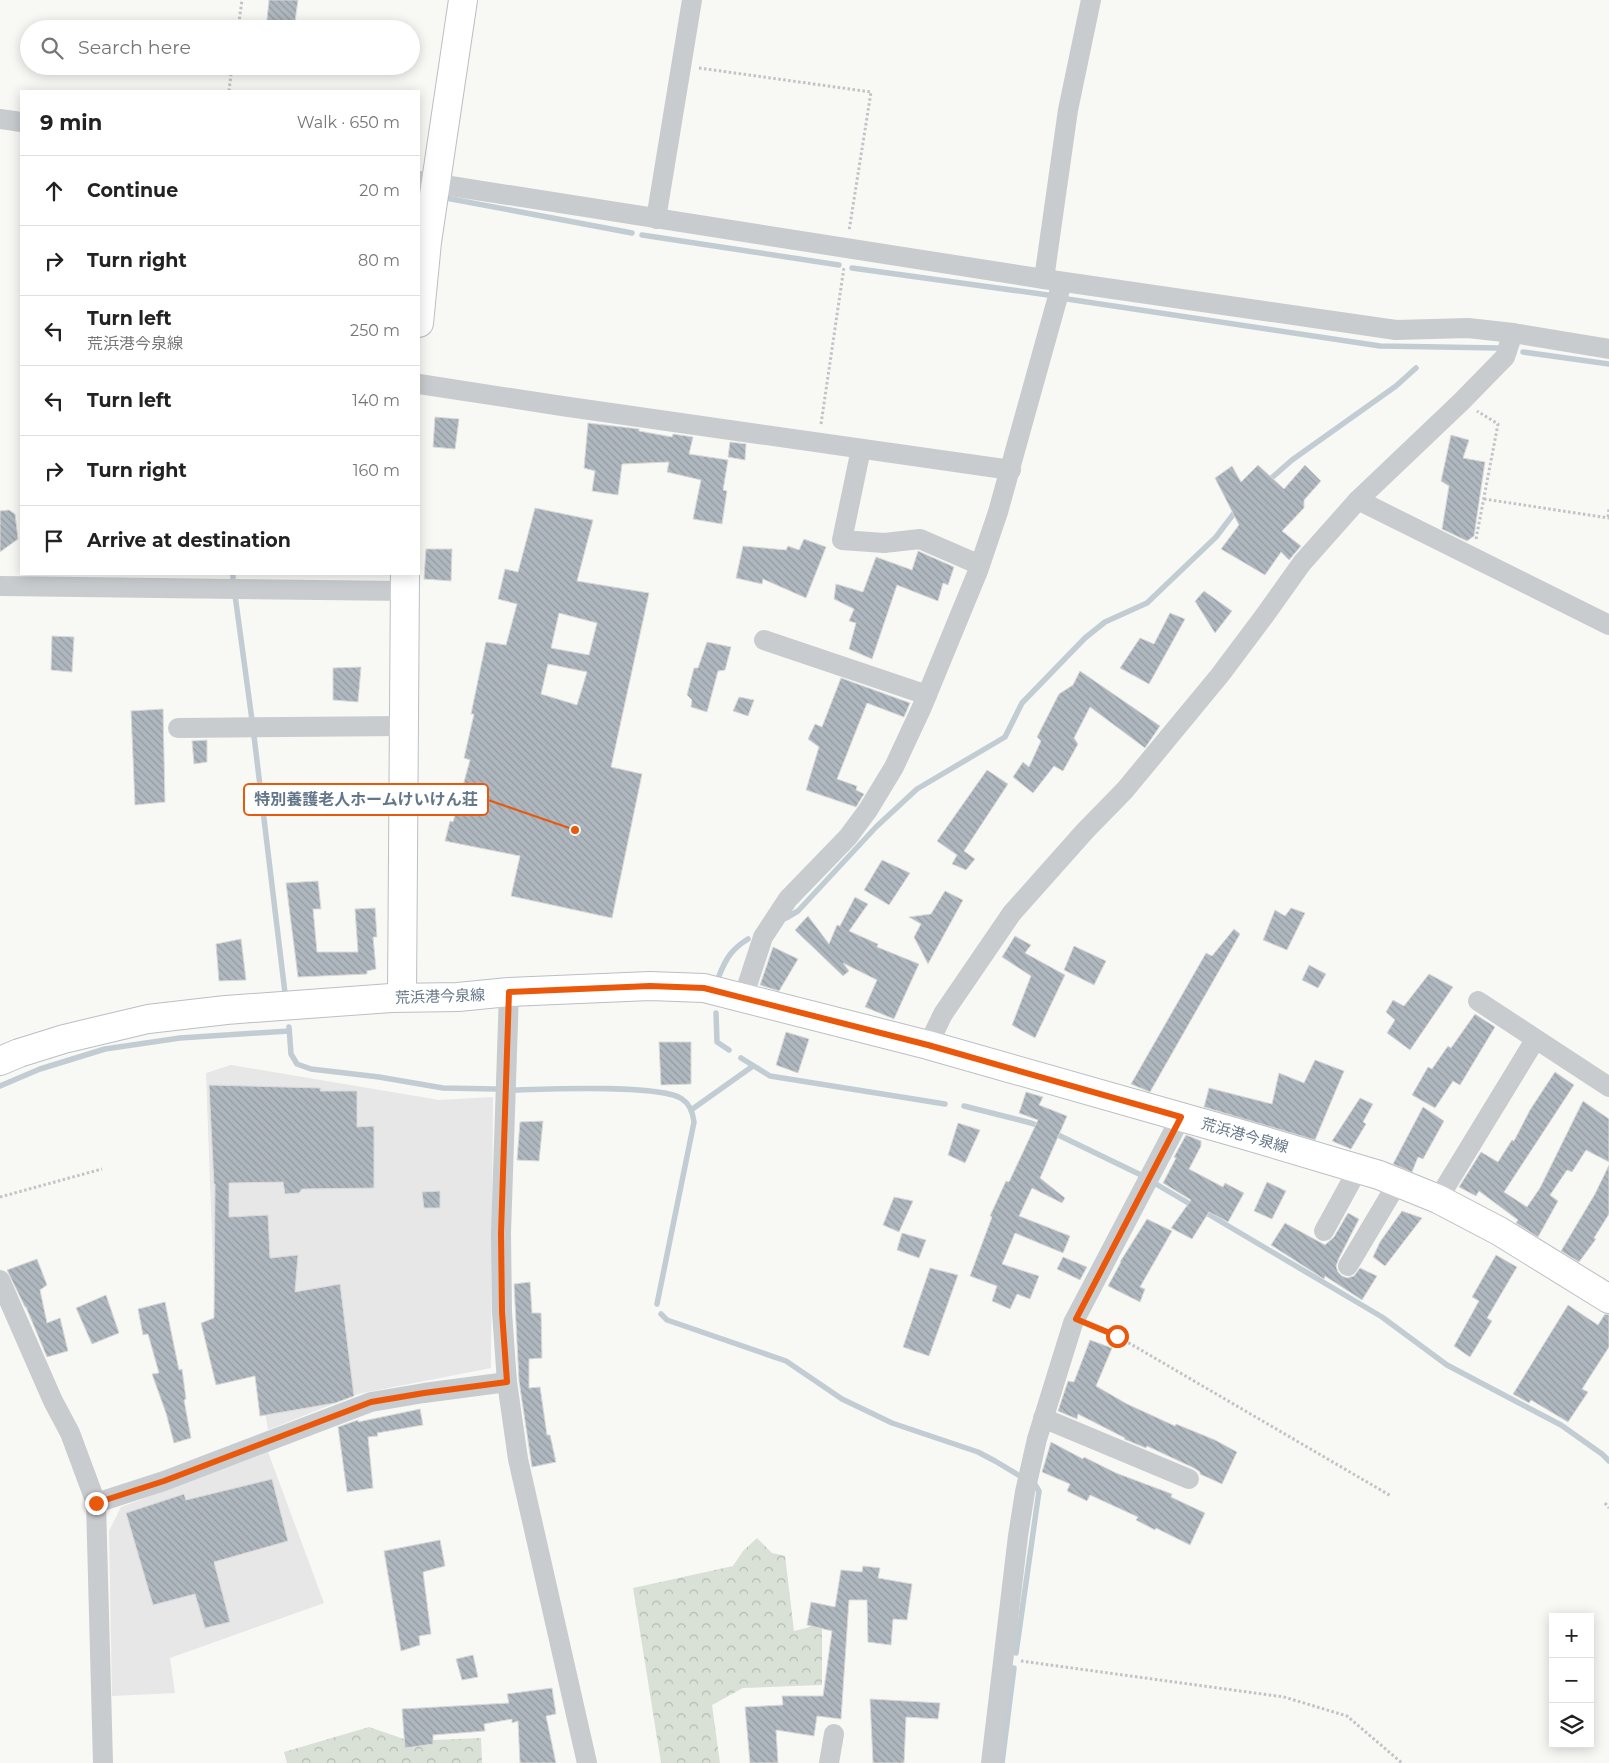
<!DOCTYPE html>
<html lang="en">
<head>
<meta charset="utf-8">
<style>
	:root { --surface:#fff; --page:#f6f6f6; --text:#222; --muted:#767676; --line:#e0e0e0 }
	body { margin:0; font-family:Montserrat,"Noto Sans JP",sans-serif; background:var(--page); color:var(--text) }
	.controls { position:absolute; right:15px; bottom:15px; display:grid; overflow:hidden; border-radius:0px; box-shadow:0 2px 12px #0003 }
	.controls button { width:45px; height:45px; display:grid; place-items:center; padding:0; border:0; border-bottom:1px solid var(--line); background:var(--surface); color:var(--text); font:25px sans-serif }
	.stop { position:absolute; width:15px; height:15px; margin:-11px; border:4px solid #ea580c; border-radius:50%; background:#fff }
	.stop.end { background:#ea580c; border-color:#fff; box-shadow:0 1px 5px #0008 }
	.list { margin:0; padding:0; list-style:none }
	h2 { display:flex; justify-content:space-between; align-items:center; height:65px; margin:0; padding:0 20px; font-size:21px }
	h2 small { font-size:16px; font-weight:400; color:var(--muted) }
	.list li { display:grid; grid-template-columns:32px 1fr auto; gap:15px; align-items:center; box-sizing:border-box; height:70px; padding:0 20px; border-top:1px solid var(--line) }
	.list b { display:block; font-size:19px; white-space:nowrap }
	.list p { margin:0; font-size:16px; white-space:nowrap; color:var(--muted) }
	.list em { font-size:16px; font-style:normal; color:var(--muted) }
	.icon { flex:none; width:28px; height:28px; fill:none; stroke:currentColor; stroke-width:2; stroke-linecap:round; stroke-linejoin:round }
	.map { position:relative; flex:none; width:1609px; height:1763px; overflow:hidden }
	.search { position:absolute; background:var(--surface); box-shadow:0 2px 12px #0003; left:20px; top:20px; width:400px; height:55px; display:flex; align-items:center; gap:12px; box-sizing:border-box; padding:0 18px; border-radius:28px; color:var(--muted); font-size:19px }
	.panel { position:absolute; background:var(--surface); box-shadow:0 2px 12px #0003; left:20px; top:90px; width:400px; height:485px; border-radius:0px }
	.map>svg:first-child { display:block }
	.built { fill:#e6e7e6 }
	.forest { fill:url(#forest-crowns) }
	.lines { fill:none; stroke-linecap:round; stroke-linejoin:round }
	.stream { stroke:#c2cdd3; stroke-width:5.5 }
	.building { fill:url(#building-back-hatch); stroke:#dadad8; fill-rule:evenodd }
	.secondary-casing { stroke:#babfc4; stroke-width:30 }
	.path { stroke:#c1c3c6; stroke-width:3; stroke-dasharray:2.5 2.5; stroke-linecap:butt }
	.street { stroke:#c8cccf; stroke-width:20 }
	.secondary { stroke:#fff; stroke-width:28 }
	.route { stroke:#ea580c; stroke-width:6 }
	.labels { text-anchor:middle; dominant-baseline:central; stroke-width:5; stroke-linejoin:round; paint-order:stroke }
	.street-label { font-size:15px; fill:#647689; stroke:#fff }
	.leader { fill:none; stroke:#e8590c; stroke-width:2 }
	.callout-dot { fill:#e8590c; stroke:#fff; stroke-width:2 }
	.callout { fill:#fff; stroke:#e8590c; stroke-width:2 }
	.callout-label { font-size:16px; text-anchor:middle; font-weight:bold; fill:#647689 }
</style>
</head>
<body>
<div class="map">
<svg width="1609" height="1763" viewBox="0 0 1609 1763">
	<defs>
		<pattern id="forest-crowns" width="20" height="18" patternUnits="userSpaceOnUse" patternTransform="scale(1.25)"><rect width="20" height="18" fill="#d9e1d6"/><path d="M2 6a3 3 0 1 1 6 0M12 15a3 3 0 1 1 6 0" fill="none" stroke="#b4bbb3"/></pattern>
		<pattern id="building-back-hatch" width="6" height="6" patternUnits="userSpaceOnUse" patternTransform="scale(1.25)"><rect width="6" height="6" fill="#b0b8bf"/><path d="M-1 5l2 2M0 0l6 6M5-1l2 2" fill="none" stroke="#939aa1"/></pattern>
	</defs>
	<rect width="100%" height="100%" fill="#f8f8f5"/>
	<g class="built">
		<polygon points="231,1065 439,1100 493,1097 491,1368 358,1394 268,1430 246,1291 214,1290 206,1073"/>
		<polygon points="268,1452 324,1603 170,1658 175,1693 112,1696 109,1531 121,1507"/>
	</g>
	<g class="forest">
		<polygon points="757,1538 772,1553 785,1556 794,1631 822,1624 822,1685 743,1688 712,1705 720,1763 661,1763 633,1588 733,1566 743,1551"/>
		<polygon points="369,1727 410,1741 481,1738 482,1763 287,1763 284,1752"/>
	</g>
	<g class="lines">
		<g class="stream">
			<polyline points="419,195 420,196"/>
			<polyline points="446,198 632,233"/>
			<polyline points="642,235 839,265"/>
			<polyline points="852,268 1048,295"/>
			<polyline points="1067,299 1380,346 1499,348"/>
			<polyline points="1523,352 1609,364"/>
			<polyline points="1267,482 1292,460 1396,386 1416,368"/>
			<polyline points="233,574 233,578"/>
			<polyline points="235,595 252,720"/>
			<polyline points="254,736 285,993"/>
			<polyline points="786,918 798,911 876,827 917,789 1005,737 1022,703 1085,638 1105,622 1147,603 1216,537 1238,508"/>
			<path d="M719,976C726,958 732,949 748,939"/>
			<polyline points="716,1013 717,1042 729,1050"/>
			<polyline points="289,1027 291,1054 297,1064 311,1069 379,1077 443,1088 495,1089"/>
			<polyline points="741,1058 770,1076 945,1104"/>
			<polyline points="0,1086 40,1069 105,1049 180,1038 289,1031"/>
			<path d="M516,1090C547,1089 660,1084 682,1099C690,1104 693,1113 694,1122L657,1304"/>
			<polyline points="964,1106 1031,1123 1041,1127"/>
			<polyline points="691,1110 753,1066"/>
			<polyline points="1052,1132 1141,1175"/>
			<polyline points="1156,1184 1195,1207"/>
			<polyline points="1203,1211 1382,1317 1447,1365 1561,1425 1602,1454 1609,1461"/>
			<polyline points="661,1314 667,1320 786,1361 842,1399 892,1423 978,1452 995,1461 1020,1476"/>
			<polyline points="1016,1653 1039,1491 1034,1483"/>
			<polyline points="1002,1763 1014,1668"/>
		</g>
	</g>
	<g class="building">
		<polygon points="269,0 298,0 294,29 266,29"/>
		<polygon points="435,417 459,419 455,449 433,447"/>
		<polygon points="588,423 639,429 639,431 672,437 673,434 693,437 689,454 728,460 723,490 727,491 722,524 693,519 701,480 667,472 669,462 622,464 618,495 592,491 595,471 584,468"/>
		<polygon points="1451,435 1469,440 1463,458 1485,462 1474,536 1467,541 1442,529 1449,486 1441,481"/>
		<polygon points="730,442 746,444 745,460 728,457"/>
		<polygon points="1258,465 1284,489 1305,465 1321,481 1304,500 1304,508 1282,531 1301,546 1289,560 1281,552 1265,575 1221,549 1239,525 1215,478 1232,466 1241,482"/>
		<path d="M535,508L593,520L577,581L649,593L611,767L642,774L612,918L511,896L520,856L445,841L450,821L453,822L470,760L464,758L474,714H471L486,642L506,645L517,604L498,599L505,569L518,572ZM559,613L597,623L589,655L551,648ZM548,664L587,672L577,705L541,694Z"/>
		<polygon points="9,510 15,514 18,539 0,552 0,511"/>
		<polygon points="804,539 826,547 806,598 763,579 762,584 736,578 743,546 786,550 788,546 799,550"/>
		<polygon points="426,549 452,549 451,581 424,579"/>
		<polygon points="918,551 954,567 948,585 943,583 938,601 897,585 872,659 849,649 856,623 849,621 854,609 834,599 836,584 863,592 876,557 912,570"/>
		<polygon points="1204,591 1232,611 1215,633 1195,601"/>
		<polygon points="1170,613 1185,619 1149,684 1120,668 1140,638 1154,644"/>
		<polygon points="52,636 74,637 72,672 51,670"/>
		<polygon points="707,642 731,647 725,670 718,671 707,712 691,707 692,700 687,695 694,668 698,668"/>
		<polygon points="361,667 358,702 333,700 333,668"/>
		<polygon points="1080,671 1160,726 1145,748 1090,707 1074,738 1078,744 1063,771 1054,766 1033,793 1013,777 1023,762 1029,767 1041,741 1037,737 1059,694 1073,685"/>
		<polygon points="841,678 910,703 904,717 867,703 837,779 857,786 856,790 864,794 856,807 806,790 819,747 808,739 815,724 822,727"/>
		<polygon points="739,697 754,700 748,716 733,711"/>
		<polygon points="163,709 165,802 135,805 131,711"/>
		<polygon points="207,740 207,762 194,764 192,741"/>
		<polygon points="987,770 1008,784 964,851 975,859 966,870 952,864 957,855 937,841"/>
		<polygon points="882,860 910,873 889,905 864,890"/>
		<polygon points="318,881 321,909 313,909 317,952 358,952 355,909 375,908 377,937 373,937 376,969 367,971 367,974 298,977 286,883"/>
		<polygon points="945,891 963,900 928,964 914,937 921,924 909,917 931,914"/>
		<polygon points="855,897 868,904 849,931 878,944 877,947 919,964 894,1019 865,1007 877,980 843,963 849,971 843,976 795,930 808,916 829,944 837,925 840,926"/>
		<polygon points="1291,908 1305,913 1287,950 1263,940 1275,910 1285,916"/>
		<polygon points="1234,929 1240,934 1150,1092 1131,1084 1206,953 1212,956"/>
		<polygon points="1015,936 1031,945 1025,953 1065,975 1035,1038 1012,1025 1031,976 1002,957"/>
		<polygon points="241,939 246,980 219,981 216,944"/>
		<polygon points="1074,946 1106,961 1094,985 1064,970"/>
		<polygon points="773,947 798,959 779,991 760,985"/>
		<polygon points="1309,965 1326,974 1318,988 1302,980"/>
		<polygon points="1429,974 1453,987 1410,1050 1387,1033 1395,1020 1386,1012 1393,1000 1404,1006"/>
		<polygon points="1475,1014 1495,1027 1460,1085 1453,1081 1435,1108 1412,1095 1428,1067 1432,1069 1448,1046 1451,1048"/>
		<polygon points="786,1032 809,1039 798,1073 776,1065"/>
		<polygon points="659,1042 691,1042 691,1084 661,1085"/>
		<polygon points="1315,1060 1344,1071 1315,1140 1204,1107 1209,1088 1272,1104 1279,1073 1304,1083"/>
		<polygon points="1555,1072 1574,1085 1504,1192 1527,1207 1540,1188 1583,1101 1609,1119 1609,1162 1586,1150 1572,1172 1567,1170 1550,1195 1558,1201 1538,1237 1516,1223 1518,1220 1479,1191 1476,1196 1459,1187 1481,1152 1498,1162 1512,1140 1514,1141 1530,1110"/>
		<polygon points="209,1085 321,1088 320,1091 357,1091 357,1127 374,1126 374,1188 302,1189 299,1193 285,1194 283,1182 229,1183 229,1217 268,1215 270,1258 298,1255 295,1292 340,1284 354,1396 335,1403 260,1416 255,1376 216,1385 201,1323 214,1318 215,1184 214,1184"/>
		<polygon points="1026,1092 1043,1097 1039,1105 1067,1116 1040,1178 1065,1198 1062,1203 1032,1188 1019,1216 1070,1236 1063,1253 1015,1233 1002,1264 1039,1276 1030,1299 1017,1294 1010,1309 992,1301 997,1286 970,1276 992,1217 990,1216 1006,1181 1009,1182 1038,1120 1019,1113"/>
		<polygon points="1360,1098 1373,1104 1363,1122 1366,1124 1351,1149 1332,1141"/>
		<polygon points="1423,1107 1444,1121 1423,1159 1418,1157 1412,1172 1393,1164"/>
		<polygon points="543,1121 539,1161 517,1160 520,1122"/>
		<polygon points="958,1123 980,1130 965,1163 948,1155"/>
		<polygon points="1186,1135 1201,1141 1201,1146 1189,1169 1223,1187 1225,1183 1244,1193 1228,1222 1209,1212 1192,1239 1171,1228 1191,1200 1163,1183 1176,1158 1174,1157"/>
		<polygon points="1609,1165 1609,1214 1594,1238 1596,1239 1579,1262 1561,1251 1595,1194"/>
		<polygon points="1267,1182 1286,1191 1272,1219 1254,1211"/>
		<polygon points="440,1191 440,1208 424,1208 422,1192"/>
		<polygon points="894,1197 913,1201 899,1232 883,1225"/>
		<polygon points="1402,1211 1422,1218 1385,1266 1373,1257 1380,1242"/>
		<polygon points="1348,1213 1359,1219 1339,1258 1336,1266 1338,1272 1342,1276 1347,1278 1354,1276 1360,1268 1377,1276 1362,1300 1325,1276 1324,1279 1271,1245 1285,1223 1325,1245 1334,1237"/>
		<polygon points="1147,1219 1172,1231 1140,1287 1145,1289 1140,1302 1108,1286 1121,1262 1120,1262"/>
		<polygon points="902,1233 926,1240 919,1258 897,1250"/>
		<polygon points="1496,1255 1517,1267 1487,1318 1492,1321 1470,1357 1454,1346 1479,1301 1472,1297"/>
		<polygon points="1063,1257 1087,1267 1080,1280 1057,1269"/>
		<polygon points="37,1259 47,1285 40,1290 47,1323 60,1318 68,1351 47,1357 26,1307 25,1307 7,1270"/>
		<polygon points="930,1268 958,1275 929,1356 903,1347"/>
		<polygon points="530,1282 532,1313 541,1313 542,1358 529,1359 529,1388 540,1387 547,1435 550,1435 556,1462 532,1467 519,1381 514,1284"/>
		<polygon points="106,1295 119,1333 92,1344 76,1308"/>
		<polygon points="165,1302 179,1370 182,1369 186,1399 184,1400 191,1438 174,1443 166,1413 152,1374 159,1373 148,1334 143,1335 138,1309"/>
		<polygon points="1568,1305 1598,1325 1605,1314 1609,1315 1609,1347 1582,1389 1588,1392 1568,1422 1531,1400 1529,1403 1513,1394"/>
		<polygon points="1090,1340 1112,1348 1096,1386 1127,1404 1175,1426 1176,1424 1215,1440 1237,1452 1222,1484 1200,1474 1200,1472 1194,1468 1147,1446 1146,1448 1124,1439 1125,1438 1078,1414 1077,1419 1058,1411 1068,1381 1074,1382"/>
		<polygon points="420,1409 423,1425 377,1433 378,1436 368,1437 373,1488 347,1492 338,1427 358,1420 358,1422"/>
		<polygon points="1051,1442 1083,1459 1084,1457 1116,1473 1172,1494 1171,1497 1205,1513 1190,1545 1156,1528 1155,1530 1136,1520 1138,1517 1090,1495 1087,1501 1067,1491 1070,1484 1042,1472"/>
		<polygon points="272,1479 288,1541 214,1562 230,1622 205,1628 195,1594 153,1605 126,1513 184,1494 186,1500"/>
		<polygon points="440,1540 445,1566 423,1572 431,1634 419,1636 420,1645 401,1651 384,1551"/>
		<polygon points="863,1566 880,1568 878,1578 912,1584 907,1620 893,1619 891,1645 868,1642 867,1600 849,1600 841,1719 817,1716 814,1736 776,1730 778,1763 750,1763 745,1707 783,1705 782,1696 823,1696 832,1631 807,1625 811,1602 835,1607 841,1570 862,1572"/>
		<polygon points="473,1655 478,1677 462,1680 456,1659"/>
		<polygon points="552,1688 556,1714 546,1716 556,1763 520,1763 518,1721 512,1723 512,1719 484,1724 485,1731 433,1735 433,1744 405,1748 402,1709 509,1703 507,1694"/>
		<polygon points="870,1699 940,1703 938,1719 906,1717 904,1763 873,1763"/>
	</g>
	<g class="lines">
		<defs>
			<g id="secondary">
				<polyline points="419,323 427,242 463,0"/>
				<polyline points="402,997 405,574"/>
				<polyline points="0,1061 19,1053 64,1039 148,1019 226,1010 391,998 458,997 509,992 650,986 704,988 928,1045 1241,1134 1379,1175 1438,1199 1499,1231 1609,1299"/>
			</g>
		</defs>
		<use href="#secondary" class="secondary-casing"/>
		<g class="path">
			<polyline points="238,29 242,0"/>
			<polyline points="699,68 871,92 849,231"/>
			<polyline points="229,91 232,66"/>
			<polyline points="821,424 844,267"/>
			<polyline points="1484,499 1609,518"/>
			<polyline points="1608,517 1609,509"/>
			<polyline points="1476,539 1498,424 1477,411"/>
			<polyline points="0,1197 102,1169"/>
			<polyline points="1092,1326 1117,1336 1391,1496"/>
			<polyline points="1605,1503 1609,1508"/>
			<polyline points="1021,1661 1284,1697 1347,1716 1402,1763"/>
		</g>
		<g class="street">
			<polyline points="0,119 21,122"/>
			<polyline points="419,181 1044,279 1396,330 1468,328 1513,333 1609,349"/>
			<polyline points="656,219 692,0"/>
			<polyline points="1044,279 1068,110 1091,0"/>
			<polyline points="419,384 562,406 1011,470"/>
			<polyline points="861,449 842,540 884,543 920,539 980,565"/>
			<polyline points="1358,500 1609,625"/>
			<polyline points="0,586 405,591"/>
			<polyline points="764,640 927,695"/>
			<polyline points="178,728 404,726"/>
			<polyline points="509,992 501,1233 502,1312 507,1382 518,1459 587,1763"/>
			<polyline points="743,998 763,937 788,899 848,837 868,810 894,767 922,707 978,571 998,512 1062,282"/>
			<polyline points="1478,1001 1609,1087"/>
			<polyline points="928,1045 943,1014 1012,913 1085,831 1125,790 1220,675 1265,615 1302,563 1358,500 1461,402 1505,357 1513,333"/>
			<polyline points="1438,1199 1535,1040"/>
			<polyline points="1324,1231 1358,1169"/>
			<polyline points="1348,1266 1398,1182"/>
			<polyline points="0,1280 53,1401 70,1433 96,1503 103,1763"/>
			<polyline points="1043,1418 1189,1479"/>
			<polyline points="96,1503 164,1481 371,1402 424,1393 507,1382"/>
			<polyline points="829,1763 834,1734"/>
			<polyline points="991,1763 1018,1536 1025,1492 1037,1439 1073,1323 1181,1117"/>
		</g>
		<use href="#secondary" class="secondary"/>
	</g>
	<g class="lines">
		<polyline class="route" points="96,1503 164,1481 371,1402 424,1393 507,1382 502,1312 501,1233 509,992 650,986 704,988 928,1045 1181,1117 1076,1319 1117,1336"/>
	</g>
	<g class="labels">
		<g class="street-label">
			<text transform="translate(440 996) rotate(-2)">荒浜港今泉線</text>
			<text transform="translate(1245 1135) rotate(16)">荒浜港今泉線</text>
		</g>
	</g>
	<path class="leader" d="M575 830L488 800"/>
	<circle class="callout-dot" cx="575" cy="830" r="5"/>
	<rect class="callout" x="244" y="784" width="244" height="31" rx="5"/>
	<g class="callout-label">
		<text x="366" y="805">特別養護老人ホームけいけん荘</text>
	</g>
</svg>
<div class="controls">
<button>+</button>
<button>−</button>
<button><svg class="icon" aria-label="layers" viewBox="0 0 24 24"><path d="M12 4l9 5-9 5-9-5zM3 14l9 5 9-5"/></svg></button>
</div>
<div class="stop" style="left:1117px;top:1336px"></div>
<div class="stop end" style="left:96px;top:1503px"></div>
<div class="search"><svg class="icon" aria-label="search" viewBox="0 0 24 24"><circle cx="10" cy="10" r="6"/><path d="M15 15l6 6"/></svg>Search here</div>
<section class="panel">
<h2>9 min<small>Walk · 650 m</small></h2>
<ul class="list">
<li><svg class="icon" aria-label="ahead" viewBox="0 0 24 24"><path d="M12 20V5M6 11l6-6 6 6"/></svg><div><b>Continue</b></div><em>20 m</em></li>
<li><svg class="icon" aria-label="right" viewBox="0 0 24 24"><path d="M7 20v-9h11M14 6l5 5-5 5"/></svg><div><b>Turn right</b></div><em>80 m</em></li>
<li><svg class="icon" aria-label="left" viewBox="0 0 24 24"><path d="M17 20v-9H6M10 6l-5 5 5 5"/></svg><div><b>Turn left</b><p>荒浜港今泉線</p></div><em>250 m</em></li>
<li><svg class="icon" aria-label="left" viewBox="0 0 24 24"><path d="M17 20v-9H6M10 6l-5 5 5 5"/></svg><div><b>Turn left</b></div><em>140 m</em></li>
<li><svg class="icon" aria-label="right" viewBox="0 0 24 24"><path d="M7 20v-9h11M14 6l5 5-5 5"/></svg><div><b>Turn right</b></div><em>160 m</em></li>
<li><svg class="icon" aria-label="arrive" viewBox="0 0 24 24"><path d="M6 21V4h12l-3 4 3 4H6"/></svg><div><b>Arrive at destination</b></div></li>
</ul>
</section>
</div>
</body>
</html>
